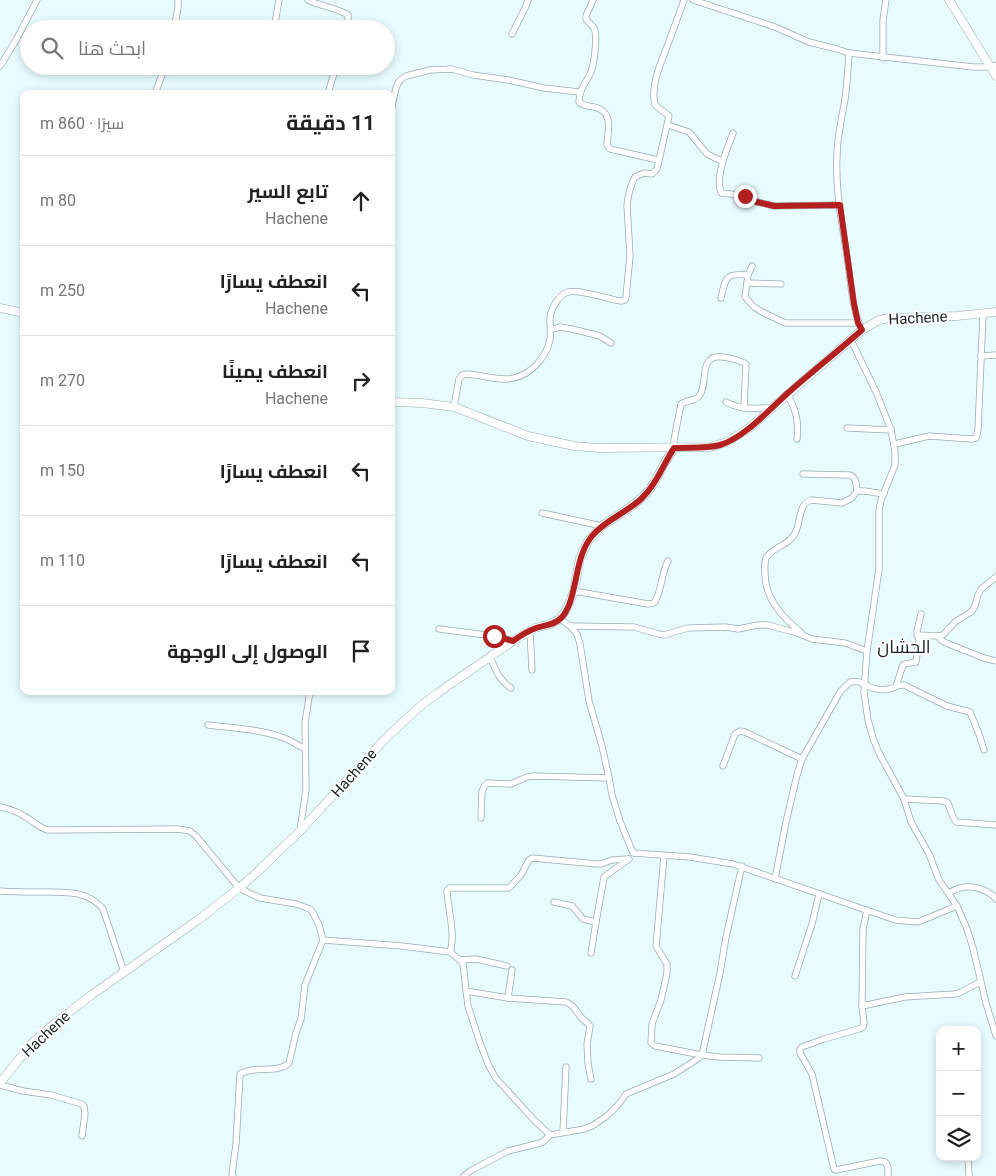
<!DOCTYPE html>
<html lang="ar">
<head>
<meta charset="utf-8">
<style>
	:root { --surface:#fff; --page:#f6f6f6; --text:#222; --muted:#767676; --line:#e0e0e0 }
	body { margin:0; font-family:Roboto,Cairo,sans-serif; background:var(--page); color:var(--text); direction:rtl }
	.controls { position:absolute; right:15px; bottom:15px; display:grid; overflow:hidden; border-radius:10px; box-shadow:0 2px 8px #0003 }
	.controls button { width:45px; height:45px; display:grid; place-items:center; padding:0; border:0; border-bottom:1px solid var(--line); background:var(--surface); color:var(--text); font:25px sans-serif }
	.stop { position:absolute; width:15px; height:15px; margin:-11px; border:4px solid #b22120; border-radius:50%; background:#fff }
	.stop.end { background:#b22120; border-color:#fff; box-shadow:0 1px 5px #0008 }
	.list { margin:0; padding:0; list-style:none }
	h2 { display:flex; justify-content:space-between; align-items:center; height:65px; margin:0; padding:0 20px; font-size:21px }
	h2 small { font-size:16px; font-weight:400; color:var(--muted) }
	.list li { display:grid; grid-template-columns:32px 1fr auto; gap:15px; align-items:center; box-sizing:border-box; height:90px; padding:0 20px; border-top:1px solid var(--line) }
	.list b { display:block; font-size:19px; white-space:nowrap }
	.list p { margin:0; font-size:16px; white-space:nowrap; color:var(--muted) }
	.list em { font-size:16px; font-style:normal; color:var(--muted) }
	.icon { flex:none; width:28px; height:28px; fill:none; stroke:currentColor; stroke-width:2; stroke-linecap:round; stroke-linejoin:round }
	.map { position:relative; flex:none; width:996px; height:1176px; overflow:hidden; direction:ltr }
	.search { position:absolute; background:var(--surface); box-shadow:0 2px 8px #0003; left:20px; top:20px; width:375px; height:55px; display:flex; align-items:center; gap:12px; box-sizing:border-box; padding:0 18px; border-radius:28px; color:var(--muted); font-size:19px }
	.panel { position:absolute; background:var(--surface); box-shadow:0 2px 8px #0003; left:20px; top:90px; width:375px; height:605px; border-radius:10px; direction:rtl }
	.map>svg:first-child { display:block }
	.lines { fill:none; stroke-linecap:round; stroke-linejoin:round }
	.street-casing { stroke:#98abae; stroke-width:7 }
	.secondary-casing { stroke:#98abae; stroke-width:9 }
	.street { stroke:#fff; stroke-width:5.5 }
	.secondary { stroke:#fff; stroke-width:8 }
	.route { stroke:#b22120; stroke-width:6 }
	.labels { text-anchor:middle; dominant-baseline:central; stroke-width:4; stroke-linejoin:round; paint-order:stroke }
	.street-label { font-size:15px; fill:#1c2324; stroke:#fff }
	.quarter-label { font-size:18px; fill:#1c2324; stroke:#fff }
</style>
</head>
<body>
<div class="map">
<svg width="996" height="1176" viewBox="0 0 996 1176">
	<rect width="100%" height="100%" fill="#e8fcff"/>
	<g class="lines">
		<defs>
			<g id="street">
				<path d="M308,0C320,6 337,8 348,15V21L347,29"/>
				<path d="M593,0L586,16V19C588,22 592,25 594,28C598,36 594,64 591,72C585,85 580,87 579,102C583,106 588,106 594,107C614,111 608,130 607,145L610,149L658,160"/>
				<polyline points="693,0 775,27 809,42 837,49 849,53 973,67 990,67 996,65"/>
				<polyline points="174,29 178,8 178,0"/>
				<polyline points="274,29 279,0"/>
				<polyline points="512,34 526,6 528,0"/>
				<path d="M849,53C848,69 847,84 845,99C842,118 837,137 837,156C835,192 843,228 848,263C851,285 852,309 862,330"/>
				<polyline points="883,58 883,20 886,0"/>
				<polyline points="0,66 15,42 37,0"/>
				<polyline points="266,71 267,66"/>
				<polyline points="155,94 165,66"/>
				<polyline points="328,94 336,66"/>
				<polyline points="391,110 396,88 399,81 406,76 430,70 452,69 473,75 508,80 544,88 579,92"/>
				<polyline points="668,125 689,132 707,154 722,161"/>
				<path d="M733,133C727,150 715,175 721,193L740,195L757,202L774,206L840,205"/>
				<polyline points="752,266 748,275 745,297 754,307 762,312 785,323 858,323"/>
				<polyline points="747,283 781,284"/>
				<path d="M721,298C726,277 725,273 748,275"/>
				<polyline points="551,330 560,327 572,329 600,336 611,343"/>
				<polyline points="851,340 877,394 891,430 895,451 895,465 881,500 879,511 879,569 867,651 864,692 868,720 873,738 879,753 904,799 911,822 929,854 939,880 957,906 967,929 973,948 986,1003 996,1036"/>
				<polyline points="981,356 996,355"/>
				<path d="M787,394C796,409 799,422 797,439"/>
				<path d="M726,402C740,410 756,408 772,408"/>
				<path d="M454,407L459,379L462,375L467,374C480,375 493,379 505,379C516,379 525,375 533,368C542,360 548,351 550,339C551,332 550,326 550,320C550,310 558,295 568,292C579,289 608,299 621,301L625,300L626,297L630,256L627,205C628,196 630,186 635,177L644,173L652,174L657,169L669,116L664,112L655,105C650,85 661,63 668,44C673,30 679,15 684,0"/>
				<polyline points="847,428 891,430"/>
				<polyline points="895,444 929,436 972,439 976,438 978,430 983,314"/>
				<path d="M674,448V440L681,404C687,400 696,401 699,396C709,385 697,353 723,357C731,358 739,360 746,364L744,408"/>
				<path d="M803,474L850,475C857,478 856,485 857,491"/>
				<polyline points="542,513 602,526"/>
				<path d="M574,591L648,604L654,603C661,595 661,574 668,561"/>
				<polyline points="560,619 570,626 577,634 580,644 589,701 602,746 609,778 612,795 620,821 633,853 690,857 733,864 895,920 918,922 957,906"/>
				<polyline points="570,626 634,627 659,634 664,635 688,628 725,627 738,629 758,625 768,625 797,633 812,639 845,643 867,651"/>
				<polyline points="439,629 494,636 513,641"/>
				<polyline points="530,631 532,670"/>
				<path d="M802,634C798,629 793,626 788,621C775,608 765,592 765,574C765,569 764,563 766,558C773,546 789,546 795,533C801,523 798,504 811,500L842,503L852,498L857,491H865L884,494"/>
				<polyline points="917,635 938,636 943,635 955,622 971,612 975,606 978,595 981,589 996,577"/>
				<polyline points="938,636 941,640 946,643 984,658 996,661"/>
				<path d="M490,657C496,670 498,679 511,688"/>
				<polyline points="896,686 903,665 905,664 916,662 919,640 917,631 921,614"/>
				<path d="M208,725C233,728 260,729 284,738C291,741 298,745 305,749"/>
				<polyline points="723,766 735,734 740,731 745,732 802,759"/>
				<polyline points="904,799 944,801 948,803 953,817 956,822 996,825"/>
				<path d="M0,807C11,809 24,815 33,822C38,825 41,828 47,830L178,829L190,831L196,836L239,888L260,898L296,904L310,909L313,913L319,925L323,940L402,946L450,952L460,960L463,964L468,1006L480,1043L488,1064L495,1077L503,1086L535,1121L550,1135"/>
				<polyline points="481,818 482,791 484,787 487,783 511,784 527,777 534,776 609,778"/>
				<polyline points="300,831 306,789 305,723 310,691"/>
				<polyline points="664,856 656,946 665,961 667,964 667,973 661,1000 652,1024 651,1043 655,1046 702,1055 719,1057 759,1058"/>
				<path d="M775,879L786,822L797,775L802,759L840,692L850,682C862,679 866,688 877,689C880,690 885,690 889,689C895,688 898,684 904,685L947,706L970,712L979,734L984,750"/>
				<path d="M0,891C13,892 27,892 40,892C63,892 88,890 103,909L124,972"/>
				<path d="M949,893C952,891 956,889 960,888C973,884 988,890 996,899"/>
				<polyline points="554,902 572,906 583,919 596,922"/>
				<path d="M450,952C456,935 448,910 447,891L449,888H509L521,875L529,860L532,858L597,864H601L612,860L628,859"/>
				<polyline points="591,953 596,922 604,877 629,859"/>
				<polyline points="460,960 476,959 507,966"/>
				<polyline points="795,976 812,924 819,894"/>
				<path d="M466,991L508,998L566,1002C575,1006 575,1010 581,1017C583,1020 587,1022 590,1026L587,1044L588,1064L591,1079"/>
				<polyline points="508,998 512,970"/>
				<polyline points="862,1006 863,929 867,910"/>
				<polyline points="0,1085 23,1091 51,1095 82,1104 84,1106 85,1114 82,1136"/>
				<polyline points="563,1132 566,1067"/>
				<polyline points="968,1157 969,1176"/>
				<path d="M233,1176L232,1174L236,1144L240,1074C253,1065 278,1074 289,1063L296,1033L301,1019L305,985L323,940"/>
				<polyline points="464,1176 470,1171 508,1151 540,1143 544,1141 550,1135 584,1129 592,1126 607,1116 618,1105 626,1094 674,1074 699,1058 702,1055 720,973 726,937 742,866"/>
				<path d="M888,1176C888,1170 889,1166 885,1162L880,1161L836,1170L834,1169L812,1074L800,1053V1049L802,1047L824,1039L859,1029L863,1027L864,1023L862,1006L905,997L954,994L959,993L980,982"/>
			</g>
			<g id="secondary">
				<polyline points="949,0 996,76"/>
				<polyline points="0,308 24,313"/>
				<polyline points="391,402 422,403 454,407 528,436 574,446 598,448 710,447 727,442 748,429 862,330 879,320 889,318 957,316 996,312"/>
				<polyline points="0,1083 32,1043 54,1024 90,996 198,920 239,888 254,875 300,831 385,739 417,709 439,692 513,641 535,628 550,624 560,619 566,610 570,601 574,591 580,558 588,541 602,526 632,506 646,494 654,483 664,464 674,448"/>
			</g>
		</defs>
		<use href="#street" class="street-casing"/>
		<use href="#secondary" class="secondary-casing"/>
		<use href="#street" class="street"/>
		<use href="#secondary" class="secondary"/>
	</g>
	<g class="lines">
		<path class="route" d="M494,636L513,641C520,636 528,631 536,628C545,625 555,625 561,618C565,615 567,609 569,605C578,582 576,556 592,536C605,520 626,513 641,499C656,485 663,465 674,448C689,447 706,449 720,445C744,438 770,409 789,392C813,371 838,351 862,330L858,323L854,304L840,205L774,206L757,202L745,196"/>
	</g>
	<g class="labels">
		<g class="street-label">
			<text transform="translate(918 318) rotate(-3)">Hachene</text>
			<text transform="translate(354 773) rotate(-48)">Hachene</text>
			<text transform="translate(46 1034) rotate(-43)">Hachene</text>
		</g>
		<g class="quarter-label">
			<text x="904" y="646">الحشان</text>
		</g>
	</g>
</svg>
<div class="controls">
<button>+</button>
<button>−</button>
<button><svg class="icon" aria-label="layers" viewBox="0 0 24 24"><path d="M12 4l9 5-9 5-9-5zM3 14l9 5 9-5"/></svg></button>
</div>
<div class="stop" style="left:494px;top:636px"></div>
<div class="stop end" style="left:745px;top:196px"></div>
<div class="search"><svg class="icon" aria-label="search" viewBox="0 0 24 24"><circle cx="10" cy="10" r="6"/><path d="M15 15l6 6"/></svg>ابحث هنا</div>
<section class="panel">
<h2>11 دقيقة<small>سيرًا · 860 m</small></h2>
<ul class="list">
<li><svg class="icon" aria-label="ahead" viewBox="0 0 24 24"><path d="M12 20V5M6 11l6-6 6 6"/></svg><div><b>تابع السير</b><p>Hachene</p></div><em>80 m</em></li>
<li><svg class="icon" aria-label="left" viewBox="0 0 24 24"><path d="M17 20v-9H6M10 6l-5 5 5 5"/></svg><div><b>انعطف يسارًا</b><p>Hachene</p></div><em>250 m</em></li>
<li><svg class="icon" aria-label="right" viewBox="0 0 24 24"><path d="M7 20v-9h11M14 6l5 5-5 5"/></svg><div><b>انعطف يمينًا</b><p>Hachene</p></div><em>270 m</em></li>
<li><svg class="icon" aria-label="left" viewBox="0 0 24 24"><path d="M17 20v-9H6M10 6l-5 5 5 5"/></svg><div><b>انعطف يسارًا</b></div><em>150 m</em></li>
<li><svg class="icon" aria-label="left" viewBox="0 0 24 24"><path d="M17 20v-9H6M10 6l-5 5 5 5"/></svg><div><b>انعطف يسارًا</b></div><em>110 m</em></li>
<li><svg class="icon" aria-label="arrive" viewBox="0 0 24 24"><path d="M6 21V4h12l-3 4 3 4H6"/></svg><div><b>الوصول إلى الوجهة</b></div></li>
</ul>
</section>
</div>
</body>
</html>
